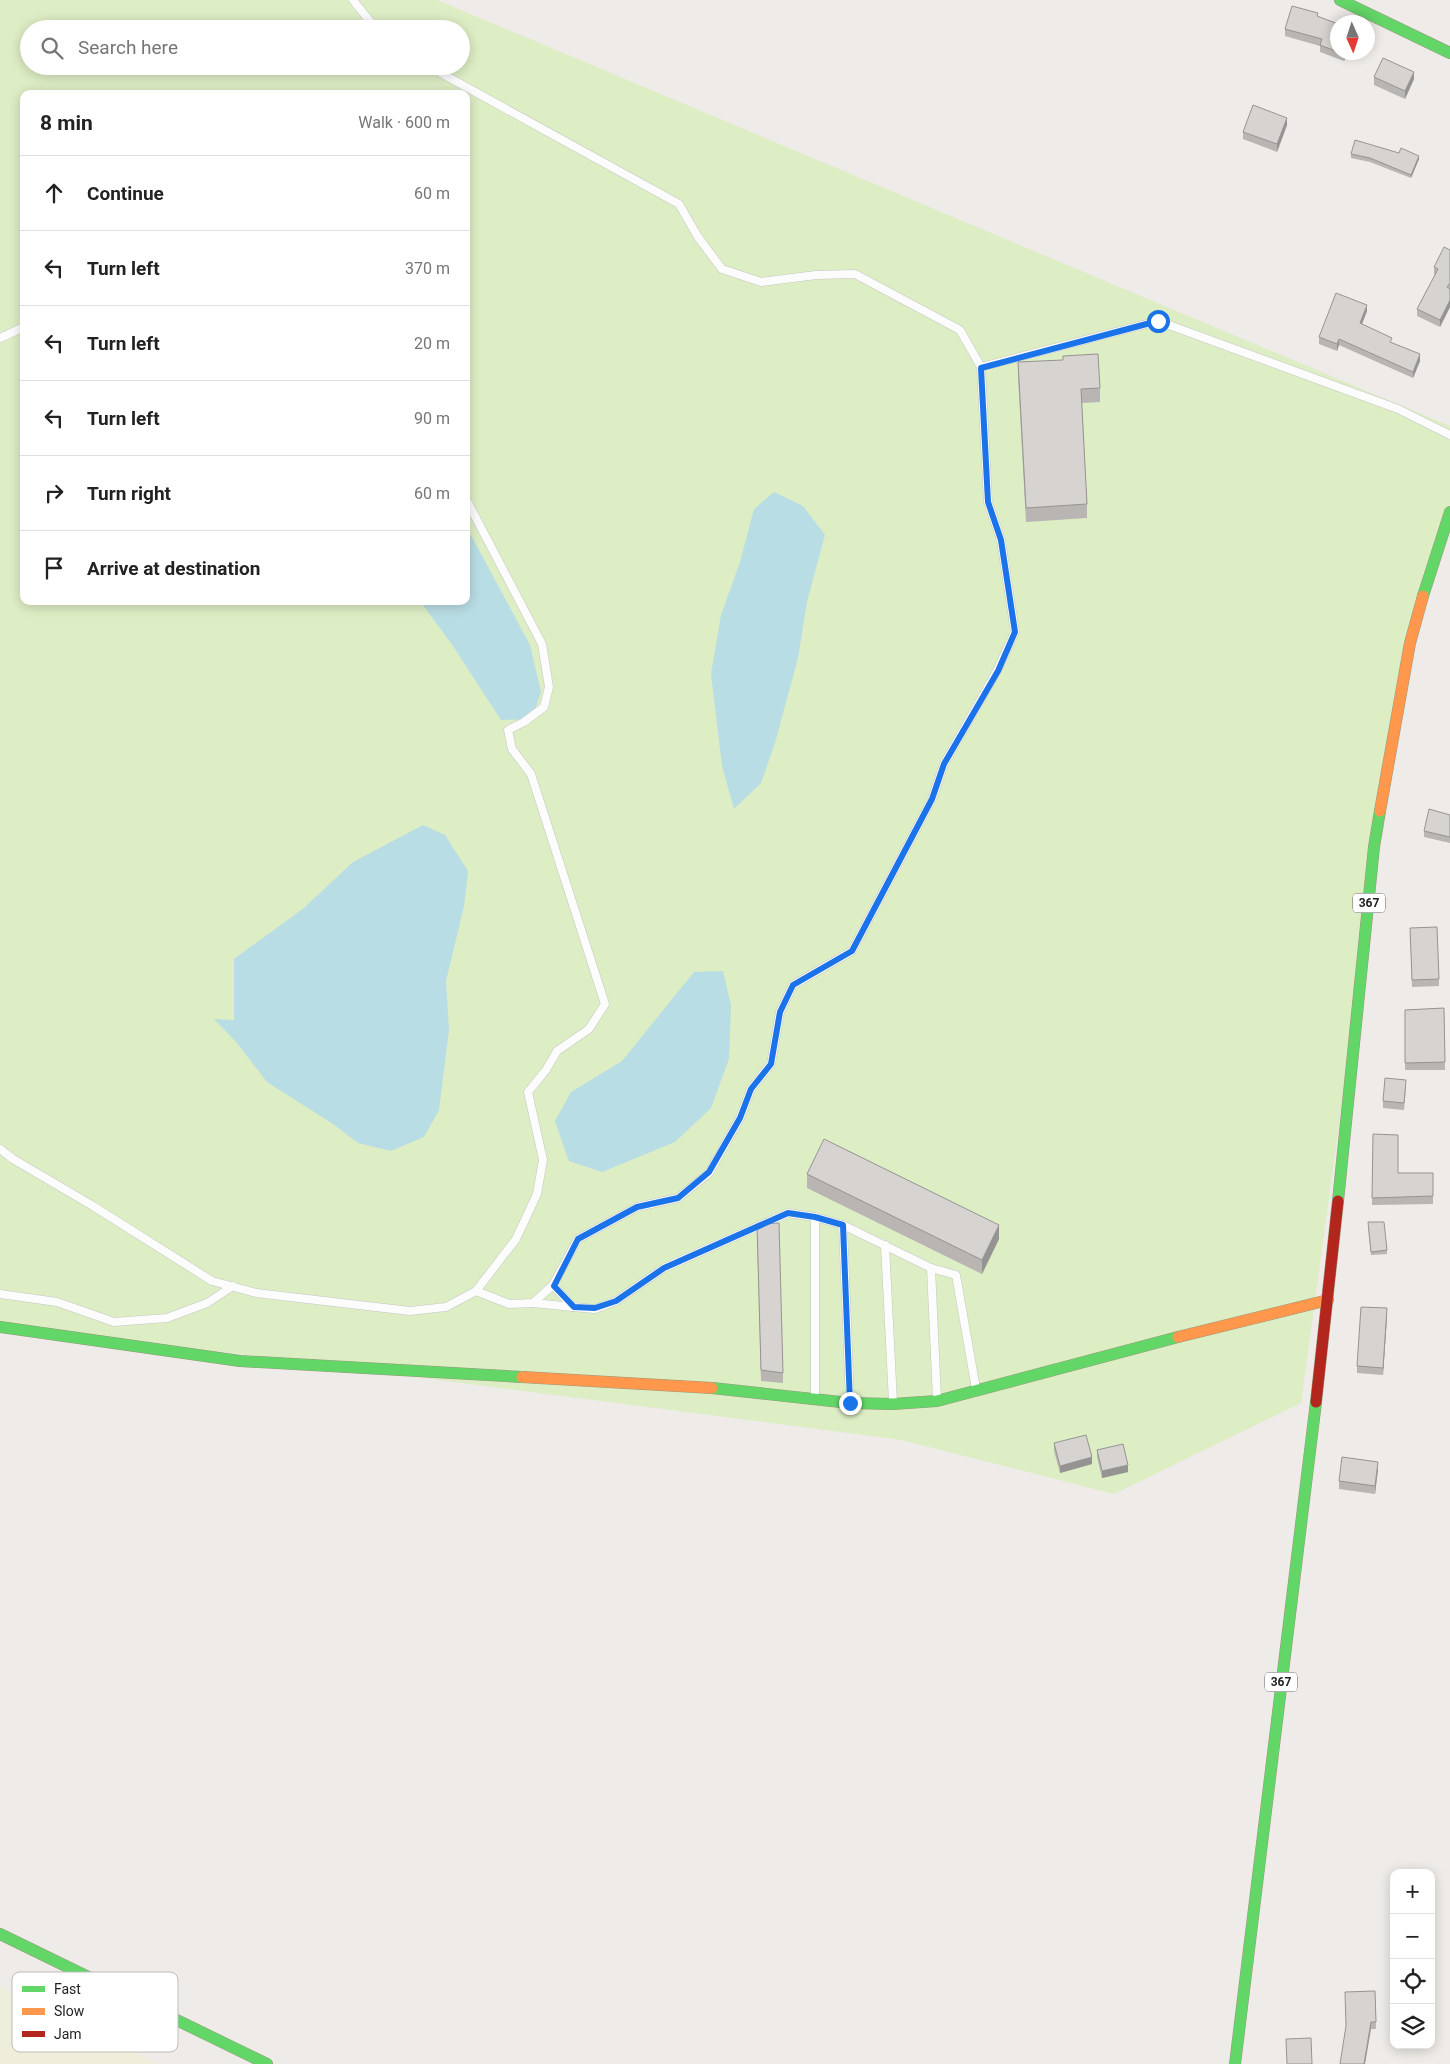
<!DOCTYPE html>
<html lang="en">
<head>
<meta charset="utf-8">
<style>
	:root { --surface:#fff; --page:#f6f6f6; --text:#222; --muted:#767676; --line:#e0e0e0 }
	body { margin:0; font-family:Roboto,sans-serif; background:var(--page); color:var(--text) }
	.controls { position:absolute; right:15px; bottom:15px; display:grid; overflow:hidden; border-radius:10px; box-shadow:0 2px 12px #0003 }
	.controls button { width:45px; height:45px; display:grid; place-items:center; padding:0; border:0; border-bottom:1px solid var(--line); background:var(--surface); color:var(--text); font:25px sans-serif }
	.compass { position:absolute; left:1330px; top:15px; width:45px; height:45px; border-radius:50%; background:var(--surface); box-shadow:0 2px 12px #0003; rotate:177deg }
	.stop { position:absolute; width:15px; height:15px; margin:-11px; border:4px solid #1a73e8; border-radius:50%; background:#fff }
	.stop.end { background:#1a73e8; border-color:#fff; box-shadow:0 1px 5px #0008 }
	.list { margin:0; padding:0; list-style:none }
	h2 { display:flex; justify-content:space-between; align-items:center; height:65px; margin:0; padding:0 20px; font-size:21px }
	h2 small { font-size:16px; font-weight:400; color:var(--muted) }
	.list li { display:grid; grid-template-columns:32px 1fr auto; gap:15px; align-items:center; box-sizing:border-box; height:75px; padding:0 20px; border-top:1px solid var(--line) }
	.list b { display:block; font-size:19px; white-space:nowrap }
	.list em { font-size:16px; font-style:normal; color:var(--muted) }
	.icon { flex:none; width:28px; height:28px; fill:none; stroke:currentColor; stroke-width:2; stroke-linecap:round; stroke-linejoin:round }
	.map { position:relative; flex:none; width:1450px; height:2064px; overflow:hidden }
	.search { position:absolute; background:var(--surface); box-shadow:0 2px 12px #0003; left:20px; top:20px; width:450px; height:55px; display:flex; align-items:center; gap:12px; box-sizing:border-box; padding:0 18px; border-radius:28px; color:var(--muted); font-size:19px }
	.panel { position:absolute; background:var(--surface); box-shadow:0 2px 12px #0003; left:20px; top:90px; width:450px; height:515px; border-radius:10px }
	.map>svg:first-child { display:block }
	.farmland { fill:#efeeda }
	.grass { fill:#ddedc4; fill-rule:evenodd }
	.water { fill:#b9dde4 }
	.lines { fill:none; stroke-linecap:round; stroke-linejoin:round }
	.lane-casing { stroke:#c6c5c4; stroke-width:9 }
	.fast-casing { stroke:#98987e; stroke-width:12 }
	.slow-casing { stroke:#98987e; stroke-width:12 }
	.jam-casing { stroke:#98987e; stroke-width:12 }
	.lane { stroke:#fcfcfc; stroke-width:8 }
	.fast { stroke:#63d668; stroke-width:11 }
	.slow { stroke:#ff974d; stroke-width:11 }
	.jam { stroke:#b3261e; stroke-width:11 }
	.wall { fill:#b8b5b3 }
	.shaded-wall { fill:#969492 }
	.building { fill:#d6d3d0; stroke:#969492 }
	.route { stroke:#1a73e8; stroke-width:6 }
	.labels { text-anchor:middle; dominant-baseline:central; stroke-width:4; stroke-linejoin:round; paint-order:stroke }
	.shield { fill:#fff; stroke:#626262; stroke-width:1 }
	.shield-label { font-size:12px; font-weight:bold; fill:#1f1f1f }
	.key { fill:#fff; stroke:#bcbcbc; stroke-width:1 }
	.key-label { font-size:14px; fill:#1f1f1f }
</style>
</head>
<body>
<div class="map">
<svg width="1450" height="2064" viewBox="0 0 1450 2064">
	<rect width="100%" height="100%" fill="#eeebe8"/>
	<polygon class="farmland" points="0,1987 158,2064 0,2064"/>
	<path class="grass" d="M0,0H437L1450,426V503L1401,670L1301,1403L1114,1494L902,1440L223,1352L0,1333ZM29,29H461V66H29ZM24,94H466V601H24Z"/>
	<g class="water">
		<polygon points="774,492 803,506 825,535 807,602 798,658 775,743 761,783 734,809 722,766 711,674 721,615 740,562 754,509"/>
		<polygon points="466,526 530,645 541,692 532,719 501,720 453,646 420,601 466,601"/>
		<polygon points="423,825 445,835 468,871 464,906 446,981 449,1030 439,1110 424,1137 391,1151 358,1143 333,1124 267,1082 237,1043 214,1019 234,1020 234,959 304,908 353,862"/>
		<polygon points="723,971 731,1005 729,1059 711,1108 675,1142 602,1172 569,1161 555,1121 571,1092 622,1061 694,972"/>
	</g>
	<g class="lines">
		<defs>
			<g id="lane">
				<polyline points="353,0 376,29"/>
				<polyline points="428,66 679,204 698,237 722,269 761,282 816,275 855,274 960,330 981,367 988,502 1001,540 1015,632 997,671 944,764 932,799 852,951 793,985 780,1012 771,1064 751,1089 740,1118 709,1173 678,1198 637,1207 578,1239 553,1285 533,1303 509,1304 476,1291"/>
				<polyline points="0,338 24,327"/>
				<polyline points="981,367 1158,321 1398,409 1450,435"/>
				<polyline points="0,1149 13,1159 93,1206 212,1281 256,1293 410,1311 446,1307 476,1291 516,1239 537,1194 543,1160 528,1092 546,1070 557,1051 589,1029 605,1004 531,774 512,749 508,730 524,722 544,707 549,687 542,644 466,499"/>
				<polyline points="843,1225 850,1401"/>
				<polyline points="885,1245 893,1402"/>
				<polyline points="931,1268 937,1399"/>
				<polyline points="0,1294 57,1302 114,1322 167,1318 207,1303 233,1286"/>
				<polyline points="533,1303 573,1307 553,1285"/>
				<polyline points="573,1307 595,1309 616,1301 664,1268 788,1213 815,1217 843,1225 931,1268 956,1275 976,1389"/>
				<polyline points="815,1397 815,1217"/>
			</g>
			<g id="fast">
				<polyline points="1340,0 1450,53"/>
				<polyline points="1423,596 1450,512"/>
				<polyline points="1338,1201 1374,847 1380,811"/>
				<polyline points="0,1327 240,1361 522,1377"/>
				<polyline points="712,1388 850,1403 893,1404 937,1401 1178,1337"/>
				<polyline points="0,1934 267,2064"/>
				<polyline points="1235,2064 1316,1402"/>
			</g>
			<g id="slow">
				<polyline points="1380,811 1410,643 1423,596"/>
				<polyline points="1178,1337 1328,1300"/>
				<polyline points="522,1377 712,1388"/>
			</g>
			<polyline id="jam" points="1316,1402 1338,1201"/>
		</defs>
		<use href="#lane" class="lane-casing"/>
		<use href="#fast" class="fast-casing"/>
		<use href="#slow" class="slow-casing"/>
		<use href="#jam" class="jam-casing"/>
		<use href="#lane" class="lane"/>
		<use href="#fast" class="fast"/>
		<use href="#slow" class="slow"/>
		<use href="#jam" class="jam"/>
	</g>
	<g class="wall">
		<polygon points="1318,17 1338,24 1338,52 1348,52 1344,61 1320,52 1320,46 1285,36 1285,29"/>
		<polygon points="1374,77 1414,79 1405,99 1374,85"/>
		<polygon points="1287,125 1277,152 1243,139 1243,132"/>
		<polygon points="1351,154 1419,159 1411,178 1370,162 1351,158"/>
		<polygon points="1450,250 1450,307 1440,327 1417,316 1417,309 1435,275 1434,274 1434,267"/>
		<polygon points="1367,311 1362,324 1420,361 1413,378 1339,345 1337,351 1319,344 1319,337"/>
		<polygon points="1018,362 1100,388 1100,402 1082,403 1087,504 1087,518 1026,522 1018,376"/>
		<polygon points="1450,815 1450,843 1424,837 1424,831"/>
		<polygon points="1410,928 1439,979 1439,986 1412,987"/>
		<polygon points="1444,1008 1445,1070 1405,1070 1405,1010"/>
		<polygon points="1406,1087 1404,1110 1383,1108 1383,1101"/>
		<polygon points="1373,1134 1398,1173 1433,1173 1433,1204 1372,1205"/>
		<polygon points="807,1174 999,1239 982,1274 807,1188"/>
		<polygon points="1368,1226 1387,1250 1387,1254 1371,1255"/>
		<polygon points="757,1234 783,1373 783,1383 761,1381"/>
		<polygon points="1387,1316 1383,1375 1357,1373 1357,1366"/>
		<polygon points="1054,1443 1092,1464 1060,1473 1054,1451"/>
		<polygon points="1097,1450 1128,1472 1102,1478 1097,1457"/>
		<polygon points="1378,1469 1375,1494 1339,1489 1339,1481"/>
		<polygon points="1375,1991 1376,2029 1371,2029 1340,2064"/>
	</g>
	<g class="shaded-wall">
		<polygon points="1345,52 1348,52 1344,61 1344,54"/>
		<polygon points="1414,72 1414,79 1405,99 1405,91"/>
		<polygon points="1287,118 1287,125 1277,152 1277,144"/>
		<polygon points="1419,156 1419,159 1411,178 1411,175"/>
		<polygon points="1450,300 1450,307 1440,327 1440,320"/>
		<polygon points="1367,305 1367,311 1360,329 1360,323"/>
		<polygon points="1339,339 1339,345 1337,351 1337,344"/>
		<polygon points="1420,354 1420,361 1413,378 1413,372"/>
		<polygon points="999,1225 999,1239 982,1274 982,1260"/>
		<polygon points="1387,1308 1387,1316 1383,1375 1383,1368"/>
		<polygon points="1092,1457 1092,1464 1060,1473 1060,1466"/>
		<polygon points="1378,1462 1378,1469 1375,1494 1375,1486"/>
		<polygon points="1128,1465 1128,1472 1102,1478 1102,1471"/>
		<polygon points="1371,2022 1371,2029 1365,2064 1364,2064"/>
	</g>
	<g class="building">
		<polygon points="1292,6 1318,13 1317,16 1338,24 1338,52 1320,45 1322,39 1285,29"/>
		<polygon points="1383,58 1414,72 1405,91 1374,77"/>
		<polygon points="1253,105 1287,118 1277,144 1243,132"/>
		<polygon points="1355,140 1399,153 1401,148 1419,156 1411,175 1370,158 1351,154"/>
		<polygon points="1444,247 1450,250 1450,283 1447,287 1450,289 1450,300 1440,320 1417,309 1438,269 1434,267"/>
		<polygon points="1336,293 1367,305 1360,323 1392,338 1390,342 1420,354 1413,372 1339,339 1337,344 1319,337"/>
		<polygon points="1098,354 1100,388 1081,389 1087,504 1026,508 1018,362 1063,360 1063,356"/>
		<polygon points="1429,809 1450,815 1450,837 1424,831"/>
		<polygon points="1437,927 1439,979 1412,980 1410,928"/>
		<polygon points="1444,1008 1445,1062 1405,1063 1405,1010"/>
		<polygon points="1385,1078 1406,1080 1404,1103 1383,1101"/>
		<polygon points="1373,1134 1398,1135 1398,1173 1433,1173 1433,1196 1372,1198"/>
		<polygon points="824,1139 999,1225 982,1260 807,1174"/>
		<polygon points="1368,1222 1384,1222 1387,1250 1371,1252"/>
		<polygon points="779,1223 783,1373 761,1370 757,1224"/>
		<polygon points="1361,1307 1387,1308 1383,1368 1357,1366"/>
		<polygon points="1086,1435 1092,1457 1060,1466 1054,1443"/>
		<polygon points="1123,1444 1128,1465 1102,1471 1097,1450"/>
		<polygon points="1342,1457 1378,1462 1375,1486 1339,1481"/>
		<polygon points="1375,1991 1376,2022 1371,2022 1364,2064 1340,2064 1346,2026 1345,1992"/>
		<polygon points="1311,2038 1312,2064 1287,2064 1286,2039"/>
	</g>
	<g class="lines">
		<polyline class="route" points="850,1403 843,1225 815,1217 788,1213 664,1268 616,1301 595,1308 574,1307 554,1286 578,1239 637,1207 678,1198 709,1172 740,1118 751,1089 771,1064 780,1012 793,985 852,951 932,799 944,764 998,671 1015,632 1001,540 988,502 981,368 1158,321"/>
	</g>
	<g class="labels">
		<g class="shield">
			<rect x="1353" y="893.5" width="32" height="19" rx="4"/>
			<rect x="1265" y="1672.5" width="32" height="19" rx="4"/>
		</g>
		<g class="shield-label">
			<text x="1369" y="903">367</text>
			<text x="1281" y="1682">367</text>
		</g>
	</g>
	<rect x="12" y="1972" width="166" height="80" rx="8" class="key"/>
	<rect x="22" y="1986" width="23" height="6" fill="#63d668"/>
	<rect x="22" y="2008" width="23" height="7" fill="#ff974d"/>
	<rect x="22" y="2031" width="23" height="6" fill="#b3261e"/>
	<g class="key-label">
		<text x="54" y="1994">Fast</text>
		<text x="54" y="2016">Slow</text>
		<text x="54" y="2039">Jam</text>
	</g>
</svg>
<div class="controls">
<button>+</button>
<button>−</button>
<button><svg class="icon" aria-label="locate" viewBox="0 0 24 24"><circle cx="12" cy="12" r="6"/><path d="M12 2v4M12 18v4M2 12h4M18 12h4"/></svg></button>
<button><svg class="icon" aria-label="layers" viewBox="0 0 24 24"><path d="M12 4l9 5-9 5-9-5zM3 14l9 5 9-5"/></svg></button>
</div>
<svg class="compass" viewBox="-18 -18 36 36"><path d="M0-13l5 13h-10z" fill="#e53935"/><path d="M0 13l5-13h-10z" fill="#767676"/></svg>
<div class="stop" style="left:1158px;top:321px"></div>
<div class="stop end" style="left:850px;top:1403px"></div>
<div class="search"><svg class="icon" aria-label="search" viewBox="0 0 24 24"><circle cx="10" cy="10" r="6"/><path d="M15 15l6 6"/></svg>Search here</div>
<section class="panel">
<h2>8 min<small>Walk · 600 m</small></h2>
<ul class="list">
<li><svg class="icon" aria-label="ahead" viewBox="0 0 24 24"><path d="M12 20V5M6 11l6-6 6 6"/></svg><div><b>Continue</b></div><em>60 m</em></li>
<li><svg class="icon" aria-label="left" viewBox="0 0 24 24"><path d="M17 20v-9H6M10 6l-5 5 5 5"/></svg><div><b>Turn left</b></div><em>370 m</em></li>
<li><svg class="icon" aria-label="left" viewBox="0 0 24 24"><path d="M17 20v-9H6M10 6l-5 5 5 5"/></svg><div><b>Turn left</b></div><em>20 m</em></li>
<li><svg class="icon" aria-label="left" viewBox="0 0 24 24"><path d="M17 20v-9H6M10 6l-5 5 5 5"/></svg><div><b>Turn left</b></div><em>90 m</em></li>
<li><svg class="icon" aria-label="right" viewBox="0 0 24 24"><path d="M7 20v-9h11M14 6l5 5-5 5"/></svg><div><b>Turn right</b></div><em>60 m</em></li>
<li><svg class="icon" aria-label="arrive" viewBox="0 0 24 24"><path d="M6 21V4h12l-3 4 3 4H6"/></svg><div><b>Arrive at destination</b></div></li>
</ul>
</section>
</div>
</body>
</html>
